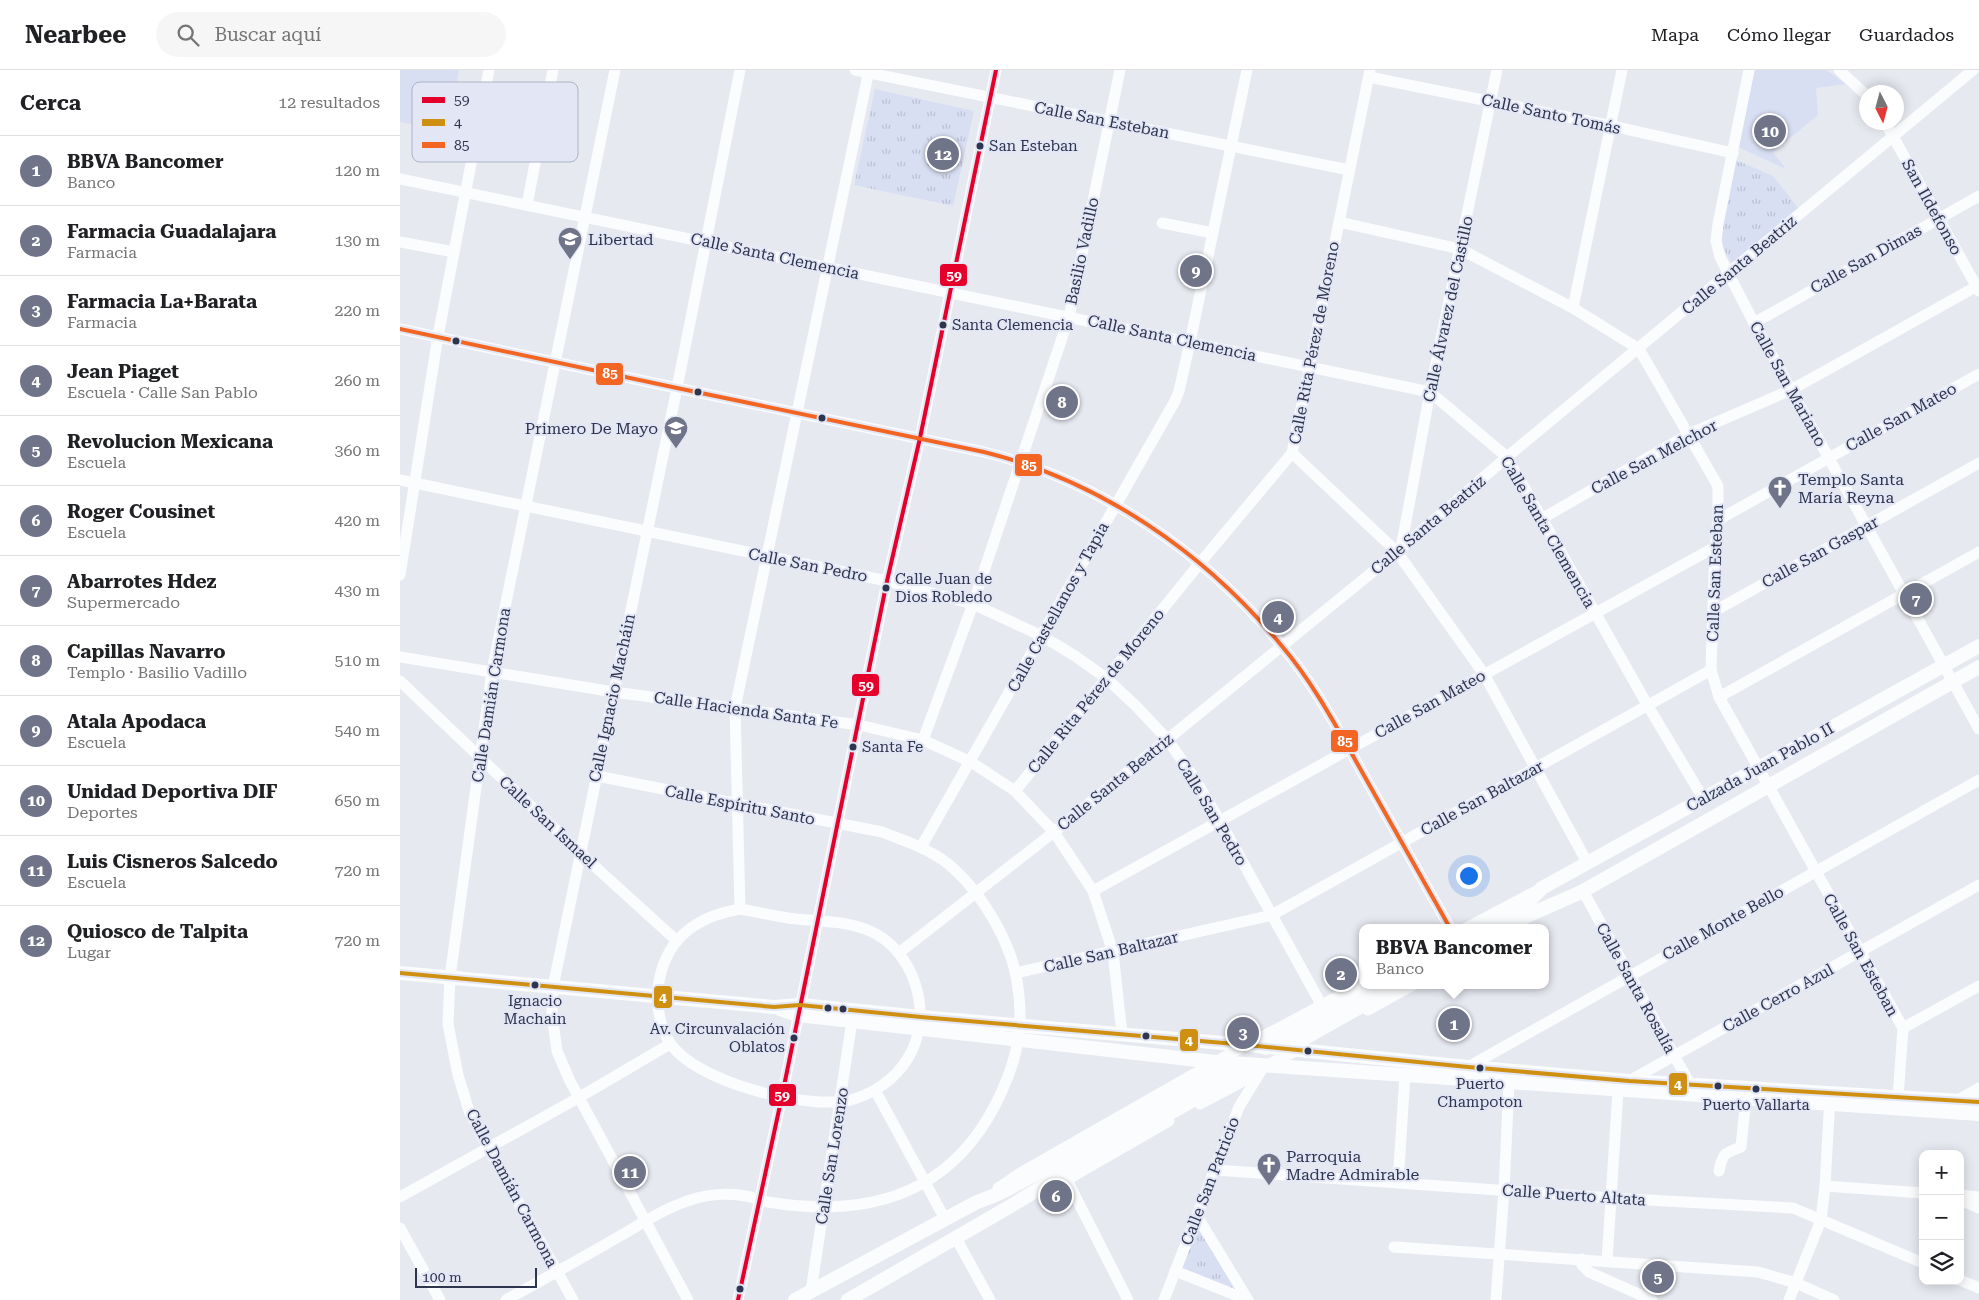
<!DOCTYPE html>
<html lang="es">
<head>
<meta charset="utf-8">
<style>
	:root { --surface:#fff; --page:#f6f6f6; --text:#202124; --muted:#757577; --line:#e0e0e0; --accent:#6f7488 }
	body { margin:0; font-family:"Roboto Serif",serif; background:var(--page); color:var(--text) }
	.controls { position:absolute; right:15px; bottom:15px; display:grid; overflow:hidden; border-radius:10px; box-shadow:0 2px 12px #0003 }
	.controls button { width:45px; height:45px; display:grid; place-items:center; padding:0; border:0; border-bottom:1px solid var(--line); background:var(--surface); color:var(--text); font:25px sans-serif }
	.compass { position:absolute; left:1459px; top:15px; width:45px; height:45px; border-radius:50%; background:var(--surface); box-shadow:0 2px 12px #0003; rotate:174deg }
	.scale { position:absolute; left:15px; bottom:12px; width:122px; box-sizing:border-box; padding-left:5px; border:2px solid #2e354f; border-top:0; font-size:14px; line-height:18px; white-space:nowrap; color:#2e354f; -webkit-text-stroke:4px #e3e7f5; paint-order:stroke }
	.you { position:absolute; left:1068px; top:805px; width:18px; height:18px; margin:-12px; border:4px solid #fff; border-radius:50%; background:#1a73e8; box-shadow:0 0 0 8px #1a73e833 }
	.badge { display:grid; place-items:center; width:32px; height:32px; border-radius:50%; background:var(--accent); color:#fff; font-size:16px; font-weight:700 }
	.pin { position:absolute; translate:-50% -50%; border:2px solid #fff; box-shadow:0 1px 5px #0006 }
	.popup { position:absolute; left:959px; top:854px; width:190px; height:65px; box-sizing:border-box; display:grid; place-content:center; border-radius:10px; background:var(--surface); filter:drop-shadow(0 1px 4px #0005); font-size:16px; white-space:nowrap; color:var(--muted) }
	.popup b { font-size:19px; color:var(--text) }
	.popup::after { content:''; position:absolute; left:50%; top:100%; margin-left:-10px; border:10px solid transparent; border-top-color:var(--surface) }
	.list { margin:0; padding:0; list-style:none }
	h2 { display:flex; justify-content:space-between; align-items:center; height:65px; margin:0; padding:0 20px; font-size:21px }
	h2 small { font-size:16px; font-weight:400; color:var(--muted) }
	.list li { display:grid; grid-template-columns:32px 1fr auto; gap:15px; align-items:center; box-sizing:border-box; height:70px; padding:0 20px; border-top:1px solid var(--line) }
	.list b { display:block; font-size:19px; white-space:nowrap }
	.list p { margin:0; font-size:16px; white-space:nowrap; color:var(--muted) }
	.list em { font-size:16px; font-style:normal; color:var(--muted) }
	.icon { flex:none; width:28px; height:28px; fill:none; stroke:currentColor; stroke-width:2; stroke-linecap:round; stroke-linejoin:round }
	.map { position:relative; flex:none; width:1579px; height:1230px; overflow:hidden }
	header { display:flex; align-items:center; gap:30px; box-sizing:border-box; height:70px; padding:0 25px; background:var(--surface); border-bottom:1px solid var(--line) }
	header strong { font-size:24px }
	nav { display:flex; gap:28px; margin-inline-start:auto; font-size:18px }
	.search { width:350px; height:45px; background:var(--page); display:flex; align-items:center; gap:12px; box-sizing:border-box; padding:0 18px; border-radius:28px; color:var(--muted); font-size:19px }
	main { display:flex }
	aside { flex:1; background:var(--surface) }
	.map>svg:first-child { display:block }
	.park { fill:url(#park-tufts) }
	.pitch { fill:#d9dff3 }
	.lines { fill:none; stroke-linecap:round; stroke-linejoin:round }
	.minor { stroke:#fbfcfd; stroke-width:11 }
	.major { stroke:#fbfcfd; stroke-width:14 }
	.bus-1-casing { stroke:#e3e7f5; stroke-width:8 }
	.bus-2-casing { stroke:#e3e7f5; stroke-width:8 }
	.bus-3-casing { stroke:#e3e7f5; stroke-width:8 }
	.bus-1 { stroke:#e4002b; stroke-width:4 }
	.bus-2 { stroke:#cf8f10; stroke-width:4 }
	.bus-3 { stroke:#f26522; stroke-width:4 }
	.bus-dot { fill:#2e354f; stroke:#e3e7f5; stroke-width:2 }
	.labels { text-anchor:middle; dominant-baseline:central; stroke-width:4; stroke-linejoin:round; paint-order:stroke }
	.bus-label { font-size:15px; fill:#2e354f; stroke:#e3e7f5; text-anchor:start }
	.street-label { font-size:16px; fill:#2e354f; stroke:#e3e7f5 }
	.poi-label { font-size:16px; fill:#2e354f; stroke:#e3e7f5; text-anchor:start }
	.key { fill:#e3e7f5; stroke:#adb2c3; stroke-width:1 }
	.key-label { font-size:14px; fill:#2e354f }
	.line-badge { stroke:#e3e7f5; stroke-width:2 }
	.badge-label { font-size:14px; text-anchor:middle; font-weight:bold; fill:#fff }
</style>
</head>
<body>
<header>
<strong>Nearbee</strong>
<div class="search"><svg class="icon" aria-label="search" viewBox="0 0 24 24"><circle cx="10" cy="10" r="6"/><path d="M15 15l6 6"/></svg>Buscar aquí</div>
<nav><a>Mapa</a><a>Cómo llegar</a><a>Guardados</a></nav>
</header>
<main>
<aside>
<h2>Cerca<small>12 resultados</small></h2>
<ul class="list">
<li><span class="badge">1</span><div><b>BBVA Bancomer</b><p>Banco</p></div><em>120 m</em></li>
<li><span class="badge">2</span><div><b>Farmacia Guadalajara</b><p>Farmacia</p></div><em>130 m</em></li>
<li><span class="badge">3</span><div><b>Farmacia La+Barata</b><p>Farmacia</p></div><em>220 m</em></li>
<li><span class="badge">4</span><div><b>Jean Piaget</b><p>Escuela · Calle San Pablo</p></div><em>260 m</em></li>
<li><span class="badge">5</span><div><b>Revolucion Mexicana</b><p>Escuela</p></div><em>360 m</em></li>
<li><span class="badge">6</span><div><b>Roger Cousinet</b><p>Escuela</p></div><em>420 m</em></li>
<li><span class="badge">7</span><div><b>Abarrotes Hdez</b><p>Supermercado</p></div><em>430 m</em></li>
<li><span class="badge">8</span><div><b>Capillas Navarro</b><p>Templo · Basilio Vadillo</p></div><em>510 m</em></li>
<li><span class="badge">9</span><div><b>Atala Apodaca</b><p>Escuela</p></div><em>540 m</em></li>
<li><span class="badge">10</span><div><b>Unidad Deportiva DIF</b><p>Deportes</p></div><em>650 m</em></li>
<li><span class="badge">11</span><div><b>Luis Cisneros Salcedo</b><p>Escuela</p></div><em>720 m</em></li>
<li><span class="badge">12</span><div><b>Quiosco de Talpita</b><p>Lugar</p></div><em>720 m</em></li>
</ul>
</aside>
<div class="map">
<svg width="1579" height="1230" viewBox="0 0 1579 1230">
	<defs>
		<pattern id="park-tufts" width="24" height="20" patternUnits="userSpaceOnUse" patternTransform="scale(1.25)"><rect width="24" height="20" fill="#d9dff3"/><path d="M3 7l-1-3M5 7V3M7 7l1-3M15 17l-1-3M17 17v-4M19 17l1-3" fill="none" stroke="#bbc0d2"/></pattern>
	</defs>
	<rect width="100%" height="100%" fill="#e7e9f1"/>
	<g class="park">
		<polygon points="475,19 574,41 553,136 454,115"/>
		<polygon points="1336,90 1373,106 1399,139 1332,194 1322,176 1322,158"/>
		<polygon points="798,1156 840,1222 781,1198"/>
	</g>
	<g class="pitch">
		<polygon points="0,0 59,0 49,60 0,52"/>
		<polygon points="1355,0 1426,0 1446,14 1416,18 1418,45 1373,82 1386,99 1338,77"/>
	</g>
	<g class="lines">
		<g class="minor">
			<polyline points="455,0 949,100"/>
			<polyline points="1349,0 1318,154 1316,171 1320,187 1354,253 1579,659"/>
			<polyline points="1439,0 1466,25"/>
			<polyline points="969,7 1212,56 1333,83"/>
			<polyline points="1485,52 1579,221"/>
			<polyline points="0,109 1030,322 1107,387 1248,636 1303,728"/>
			<polyline points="127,135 153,0"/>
			<polyline points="939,152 1060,179 1173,238 1239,279 1318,416 1318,450 1315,477 1311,600 1319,627 1503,958 1498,1028"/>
			<polyline points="762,153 813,163"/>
			<polyline points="0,172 54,182"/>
			<polyline points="1173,238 1222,0"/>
			<polyline points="1354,253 1579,126"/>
			<path d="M0,259L277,318L584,382C701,411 805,483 881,575C911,610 934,652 957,693C988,747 1019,802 1050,858"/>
			<polyline points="892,383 997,482 1084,604 1187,792"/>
			<polyline points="0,410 487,511 573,534 642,566 675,586 706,608 736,636 767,669 795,709 820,751 921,934"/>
			<polyline points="1143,448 1289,364 1391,320 1579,215"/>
			<polyline points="1318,450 1579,304"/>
			<polyline points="1001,478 1030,322 1097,0"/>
			<polyline points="0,505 38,266 89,0"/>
			<polyline points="1313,542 1579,393"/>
			<polyline points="0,587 214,622 459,655 523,670 571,692 615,721 654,762 693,821 713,882 722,964"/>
			<polyline points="0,611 180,783 277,871"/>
			<polyline points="1319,627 1579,482"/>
			<polyline points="523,670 573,534 669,247 720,0"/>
			<polyline points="615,721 800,493 892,383 970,0"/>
			<polyline points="521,777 775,331 779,321 790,272 847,0"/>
			<polyline points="693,821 1315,477"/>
			<polyline points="1183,821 1290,1014"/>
			<polyline points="340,839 335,638 469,0"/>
			<path d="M340,839C359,842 377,847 396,849C421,851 447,851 470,861C490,870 502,884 511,903C535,957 510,1011 454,1029C411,1042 295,1012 270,973C260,957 256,936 258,918C264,870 294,847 340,839Z"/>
			<polyline points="1066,858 1134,822"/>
			<polyline points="500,882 654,762 997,482 1107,387 1573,0"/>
			<polyline points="616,903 872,845 1311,600"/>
			<polyline points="968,940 1013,915"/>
			<polyline points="1503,958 1579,916"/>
			<polyline points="1068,997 1579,710"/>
			<polyline points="1229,1011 1579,815"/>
			<polyline points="475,1020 545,1149"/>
			<polyline points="1556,1031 1579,1018"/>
			<polyline points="800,1034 838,1014 865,996 896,981"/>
			<polyline points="815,1100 1211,1128 1393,1138 1523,1193"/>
			<path d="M1319,1101C1323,1082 1324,1084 1341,1077L1346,1028"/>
			<polyline points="670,1108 769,1051"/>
			<polyline points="667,1110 728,1230"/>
			<polyline points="998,1113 1005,1005"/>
			<polyline points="1425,1116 1523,1123"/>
			<polyline points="598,1118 622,1102 815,992 963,913"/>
			<polyline points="1560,1125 1579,1127"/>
			<polyline points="0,1127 178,1028 270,974"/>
			<polyline points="1560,1130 1579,1138"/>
			<polyline points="797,1146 848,1230"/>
			<polyline points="0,1158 40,1230"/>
			<polyline points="556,1168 590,1230"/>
			<polyline points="994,1177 1358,1202 1396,1213 1434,1230"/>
			<polyline points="1182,1189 1182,1195 1189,1202 1252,1230"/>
			<polyline points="1207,1191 1218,1020"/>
			<polyline points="775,1201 848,1230"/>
			<polyline points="1560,1210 1579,1218"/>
			<polyline points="411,1221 452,951"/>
			<path d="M106,1230C144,1209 182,1188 220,1166C244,1152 270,1135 297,1128C311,1124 331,1123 346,1126C353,1127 360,1131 368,1132C386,1135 407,1137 426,1137C511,1136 568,1097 602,1021C619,983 624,952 617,911C611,873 583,825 554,799C534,780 507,772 482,762L197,706"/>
			<polyline points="173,1230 88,1078 69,1041 58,1005 48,954 50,907 92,601 215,0"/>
			<polyline points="288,1230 170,1011 157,981 152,944 153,917 277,318 340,0"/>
			<polyline points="338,1230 382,1026 487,511 520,368 596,0"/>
			<polyline points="764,1230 839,1037 861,1001"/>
			<polyline points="1096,1230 1104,1120 1109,1012"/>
			<polyline points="1389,1230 1421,1150 1425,1116 1430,1026"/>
		</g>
		<g class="major">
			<path d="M1109,855C1133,842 1158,833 1183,821L1579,597"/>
			<polyline points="1083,858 1125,835 1142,818 1579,576"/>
			<polyline points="0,903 374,937 400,935 521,947 847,975 1068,997 1229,1011 1579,1032"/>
			<polyline points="380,939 398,945 815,992 1579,1044"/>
			<polyline points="866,978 979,915"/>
			<polyline points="882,981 999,915"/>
			<polyline points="395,1230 575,1133 600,1123 685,1078 836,994"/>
			<polyline points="448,1230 609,1137 690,1088 856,995"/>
		</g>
		<defs>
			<polyline id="bus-1" points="338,1230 382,1026 487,511 520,368 596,0"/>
			<polyline id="bus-2" points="0,903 374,937 400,935 521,947 847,975 1068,997 1229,1011 1579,1032"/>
			<path id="bus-3" d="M0,259L277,318L584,382C701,411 805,483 881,575C911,610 934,652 957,693C988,747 1019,802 1050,858"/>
		</defs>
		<use href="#bus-1" class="bus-1-casing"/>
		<use href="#bus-2" class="bus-2-casing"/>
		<use href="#bus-3" class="bus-3-casing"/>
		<use href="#bus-1" class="bus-1"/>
		<use href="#bus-2" class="bus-2"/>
		<use href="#bus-3" class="bus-3"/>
	</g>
	<defs>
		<symbol id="school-pin" viewBox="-11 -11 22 30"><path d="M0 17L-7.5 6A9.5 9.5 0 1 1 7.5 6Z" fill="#6f7488" stroke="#e3e7f5"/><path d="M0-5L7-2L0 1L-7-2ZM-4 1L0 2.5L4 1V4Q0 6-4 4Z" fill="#fff"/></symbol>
		<symbol id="church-pin" viewBox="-11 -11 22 30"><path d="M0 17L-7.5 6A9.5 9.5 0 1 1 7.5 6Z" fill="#6f7488" stroke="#e3e7f5"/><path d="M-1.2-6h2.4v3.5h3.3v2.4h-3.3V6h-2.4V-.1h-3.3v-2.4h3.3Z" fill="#fff"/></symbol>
	</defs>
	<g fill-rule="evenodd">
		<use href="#school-pin" x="156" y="155" width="28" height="38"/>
		<use href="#school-pin" x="262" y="344" width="28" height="38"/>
		<use href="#church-pin" x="1366" y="404" width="28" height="38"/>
		<use href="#church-pin" x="855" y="1081" width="28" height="38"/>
	</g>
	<g class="bus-dot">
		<circle cx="580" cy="76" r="4.5"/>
		<circle cx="543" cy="255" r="4.5"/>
		<circle cx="56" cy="271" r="4.5"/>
		<circle cx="298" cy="322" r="4.5"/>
		<circle cx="422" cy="348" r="4.5"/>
		<circle cx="486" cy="518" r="4.5"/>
		<circle cx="453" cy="677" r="4.5"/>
		<circle cx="135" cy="915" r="4.5"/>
		<circle cx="428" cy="938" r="4.5"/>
		<circle cx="443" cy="939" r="4.5"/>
		<circle cx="746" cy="966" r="4.5"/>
		<circle cx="394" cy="968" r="4.5"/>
		<circle cx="908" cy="981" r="4.5"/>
		<circle cx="1080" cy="998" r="4.5"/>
		<circle cx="1318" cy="1016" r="4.5"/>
		<circle cx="1356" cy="1019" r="4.5"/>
		<circle cx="340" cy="1219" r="4.5"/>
	</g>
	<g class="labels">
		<g class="bus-label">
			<text x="589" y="76">San Esteban</text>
			<text x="552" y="255">Santa Clemencia</text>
			<text x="495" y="509">Calle Juan de<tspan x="495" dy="18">Dios Robledo</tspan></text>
			<text x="462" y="677">Santa Fe</text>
			<text x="135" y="931" text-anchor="middle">Ignacio<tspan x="135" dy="18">Machain</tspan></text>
			<text x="385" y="959" text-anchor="end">Av. Circunvalación<tspan x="385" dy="18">Oblatos</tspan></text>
			<text x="1080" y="1014" text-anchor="middle">Puerto<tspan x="1080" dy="18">Champoton</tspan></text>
			<text x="1356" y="1035" text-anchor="middle">Puerto Vallarta</text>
		</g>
		<g class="street-label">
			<text transform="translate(1151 44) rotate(12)">Calle Santo Tomás</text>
			<text transform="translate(702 50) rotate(11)">Calle San Esteban</text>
			<text transform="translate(1532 137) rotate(61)">San Ildefonso</text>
			<text transform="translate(682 181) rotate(-78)">Basilio Vadillo</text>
			<text transform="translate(375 186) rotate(12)">Calle Santa Clemencia</text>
			<text transform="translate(1466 189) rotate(-29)">Calle San Dimas</text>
			<text transform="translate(1339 195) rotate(-40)">Calle Santa Beatriz</text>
			<text transform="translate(1048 239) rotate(-78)">Calle Álvarez del Castillo</text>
			<text transform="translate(772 268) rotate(12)">Calle Santa Clemencia</text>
			<text transform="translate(914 273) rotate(-79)">Calle Rita Pérez de Moreno</text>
			<text transform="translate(1388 314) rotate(61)">Calle San Mariano</text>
			<text transform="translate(1501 347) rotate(-29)">Calle San Mateo</text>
			<text transform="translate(1254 387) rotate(-28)">Calle San Melchor</text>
			<text transform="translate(1028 455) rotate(-40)">Calle Santa Beatriz</text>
			<text transform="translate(1148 462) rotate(60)">Calle Santa Clemencia</text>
			<text transform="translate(1420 482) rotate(-29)">Calle San Gaspar</text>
			<text transform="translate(408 495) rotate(11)">Calle San Pedro</text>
			<text transform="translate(1315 503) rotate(-88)">Calle San Esteban</text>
			<text transform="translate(658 537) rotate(-61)">Calle Castellanos y Tapia</text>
			<text transform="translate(696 621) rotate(-51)">Calle Rita Pérez de Moreno</text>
			<text transform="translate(91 625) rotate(-81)">Calle Damián Carmona</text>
			<text transform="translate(212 628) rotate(-78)">Calle Ignacio Macháin</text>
			<text transform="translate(1030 634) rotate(-29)">Calle San Mateo</text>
			<text transform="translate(346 640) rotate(8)">Calle Hacienda Santa Fe</text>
			<text transform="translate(1360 697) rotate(-29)">Calzada Juan Pablo II</text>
			<text transform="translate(715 712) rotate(-39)">Calle Santa Beatriz</text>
			<text transform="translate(1082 728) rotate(-29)">Calle San Baltazar</text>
			<text transform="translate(340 735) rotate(11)">Calle Espíritu Santo</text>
			<text transform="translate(812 742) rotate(59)">Calle San Pedro</text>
			<text transform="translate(148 752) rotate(43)">Calle San Ismael</text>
			<text transform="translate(1323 853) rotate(-29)">Calle Monte Bello</text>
			<text transform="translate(711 882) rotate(-13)">Calle San Baltazar</text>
			<text transform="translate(1461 885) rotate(61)">Calle San Esteban</text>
			<text transform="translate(1236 918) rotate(61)">Calle Santa Rosalía</text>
			<text transform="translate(1378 928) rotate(-29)">Calle Cerro Azul</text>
			<text transform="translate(432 1086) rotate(-81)">Calle San Lorenzo</text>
			<text transform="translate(810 1111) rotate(-69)">Calle San Patricio</text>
			<text transform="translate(112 1118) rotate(62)">Calle Damián Carmona</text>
			<text transform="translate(1174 1125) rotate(4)">Calle Puerto Altata</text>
		</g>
		<g class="poi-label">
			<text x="188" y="169">Libertad</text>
			<text x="258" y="358" text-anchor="end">Primero De Mayo</text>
			<text x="1398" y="409">Templo Santa<tspan x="1398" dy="18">María Reyna</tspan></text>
			<text x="886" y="1086">Parroquia<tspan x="886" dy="18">Madre Admirable</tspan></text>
		</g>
	</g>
	<rect x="12" y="12" width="166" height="80" rx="8" class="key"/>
	<rect x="22" y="27" width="23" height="6" fill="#e4002b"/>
	<rect x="22" y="49" width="23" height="7" fill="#cf8f10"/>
	<rect x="22" y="72" width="23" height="6" fill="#f26522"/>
	<g class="key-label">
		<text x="54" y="35">59</text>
		<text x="54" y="57">4</text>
		<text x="54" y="80">85</text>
	</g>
	<g class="line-badge">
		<rect x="539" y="193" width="29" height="24" rx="5" fill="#e4002b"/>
		<rect x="195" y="292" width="29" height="24" rx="5" fill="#f26522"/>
		<rect x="614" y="383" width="29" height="24" rx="5" fill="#f26522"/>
		<rect x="451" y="603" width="29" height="24" rx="5" fill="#e4002b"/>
		<rect x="930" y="659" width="29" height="24" rx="5" fill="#f26522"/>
		<rect x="253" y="915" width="20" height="24" rx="5" fill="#cf8f10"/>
		<rect x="779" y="958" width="20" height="24" rx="5" fill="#cf8f10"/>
		<rect x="1268" y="1002" width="20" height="24" rx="5" fill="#cf8f10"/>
		<rect x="368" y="1013" width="29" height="24" rx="5" fill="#e4002b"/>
	</g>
	<g class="badge-label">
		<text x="554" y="210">59</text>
		<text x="210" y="308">85</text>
		<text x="629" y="400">85</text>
		<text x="466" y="620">59</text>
		<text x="945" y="676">85</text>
		<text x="263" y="932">4</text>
		<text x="789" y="975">4</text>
		<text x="1278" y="1019">4</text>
		<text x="382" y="1030">59</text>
	</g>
</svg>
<div class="controls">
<button>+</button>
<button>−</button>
<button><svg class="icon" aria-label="layers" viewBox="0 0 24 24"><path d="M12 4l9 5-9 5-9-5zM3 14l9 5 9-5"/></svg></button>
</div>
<svg class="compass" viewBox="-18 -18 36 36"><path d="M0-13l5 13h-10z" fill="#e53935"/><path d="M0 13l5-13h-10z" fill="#757577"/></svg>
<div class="scale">100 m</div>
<div class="you"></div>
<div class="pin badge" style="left:1054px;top:954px">1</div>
<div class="popup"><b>BBVA Bancomer</b>Banco</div>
<div class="pin badge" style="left:941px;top:904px">2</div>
<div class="pin badge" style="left:843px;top:963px">3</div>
<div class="pin badge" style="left:878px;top:547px">4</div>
<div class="pin badge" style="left:1258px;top:1207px">5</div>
<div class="pin badge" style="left:656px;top:1126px">6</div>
<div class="pin badge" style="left:1516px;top:529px">7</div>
<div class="pin badge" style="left:662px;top:332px">8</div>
<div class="pin badge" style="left:796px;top:201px">9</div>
<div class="pin badge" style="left:1370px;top:61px">10</div>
<div class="pin badge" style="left:230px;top:1102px">11</div>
<div class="pin badge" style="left:543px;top:84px">12</div>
</div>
</main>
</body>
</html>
